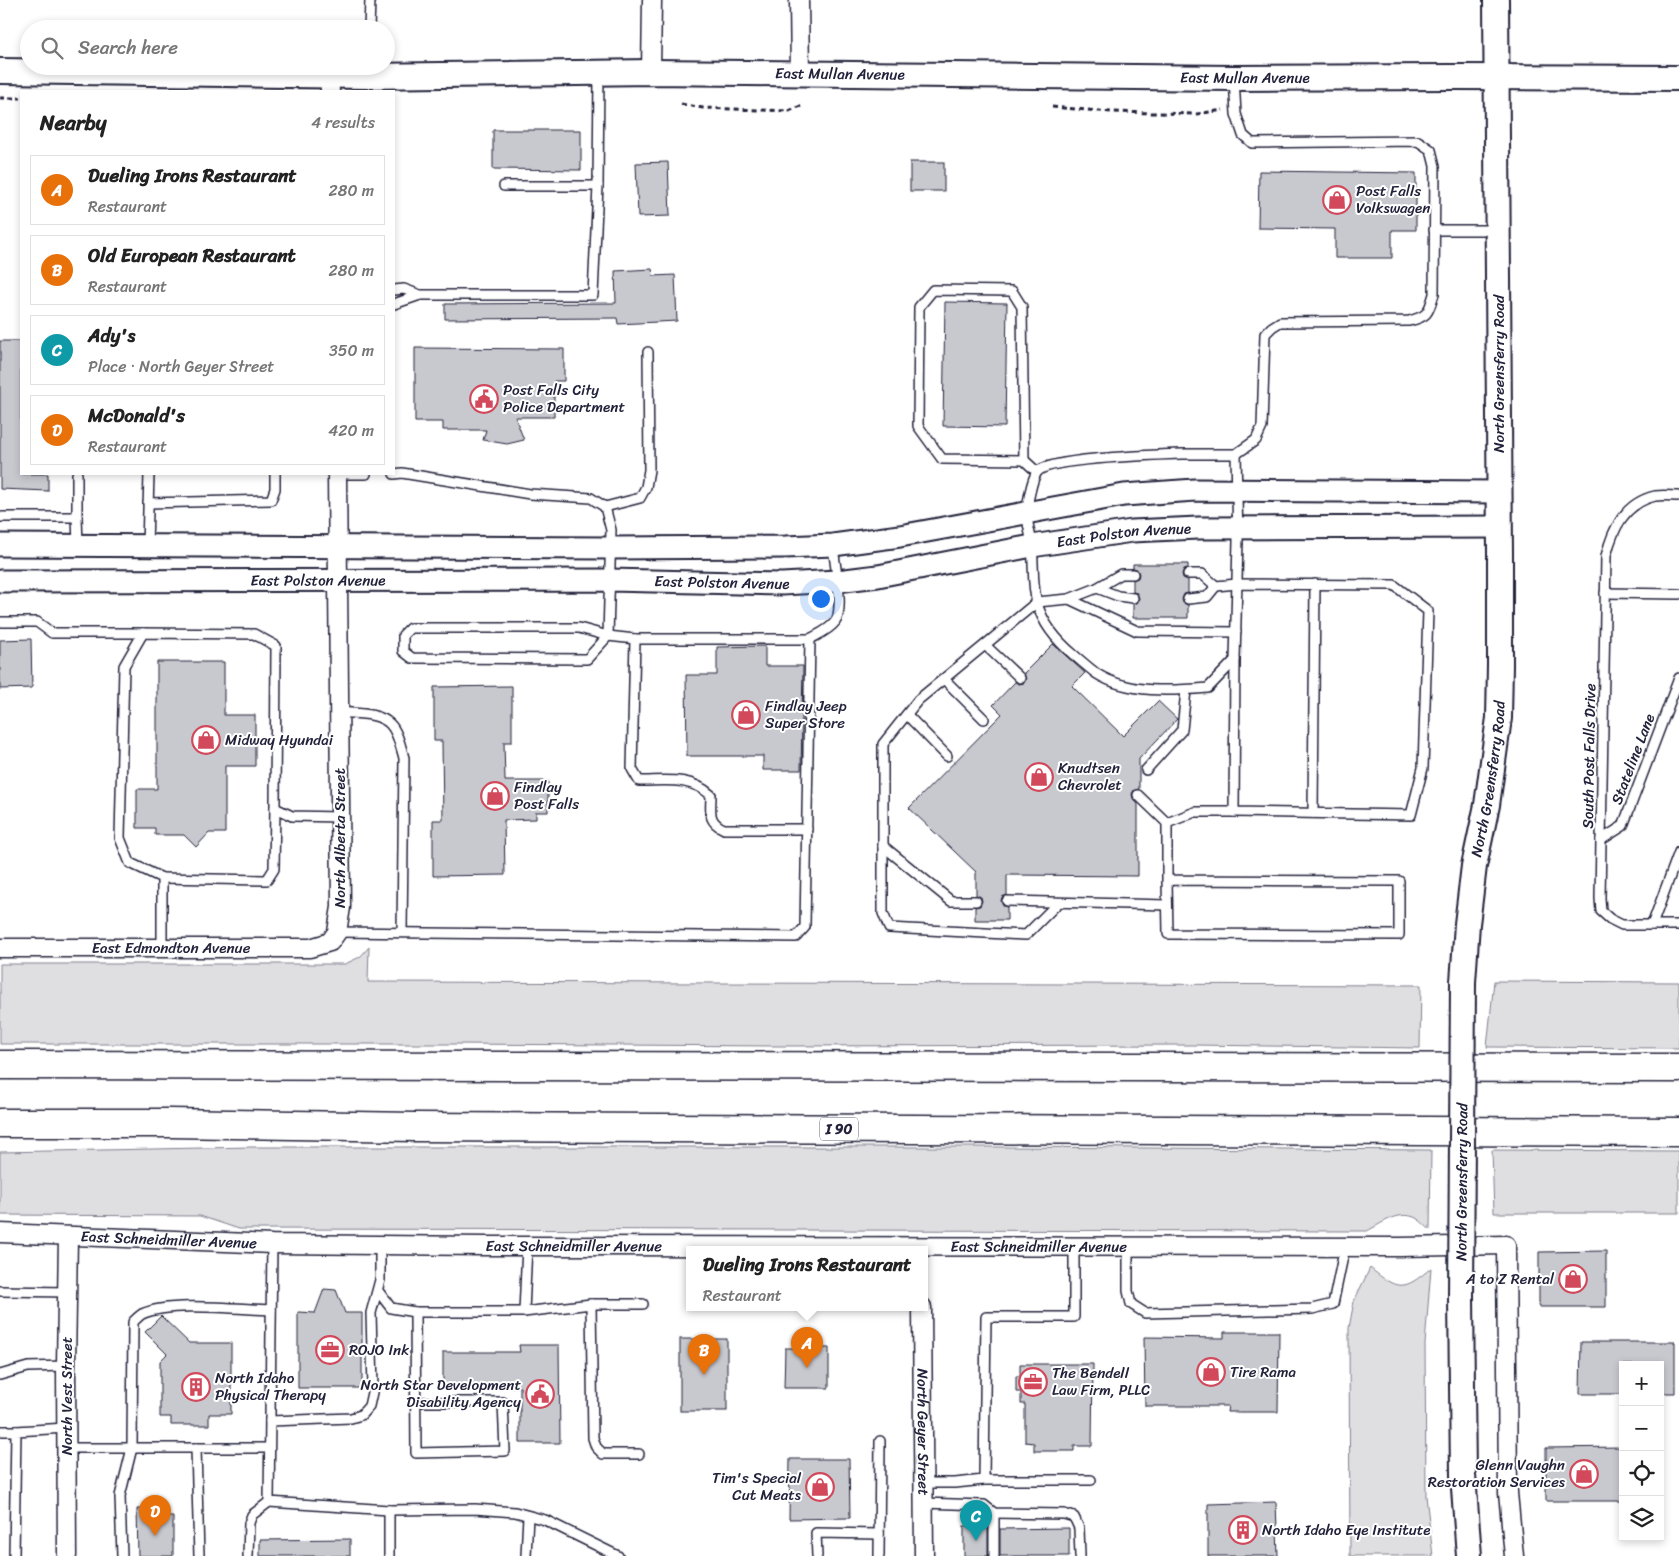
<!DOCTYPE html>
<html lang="en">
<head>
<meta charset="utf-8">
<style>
	:root { --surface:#fff; --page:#f2f2f2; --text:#222; --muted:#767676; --line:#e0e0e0; --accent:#ea580c }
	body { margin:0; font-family:Sriracha,sans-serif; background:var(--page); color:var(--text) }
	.controls { position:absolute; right:15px; bottom:15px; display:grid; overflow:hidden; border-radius:0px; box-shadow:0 2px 8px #0003 }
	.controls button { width:45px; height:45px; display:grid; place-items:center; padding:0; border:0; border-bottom:1px solid var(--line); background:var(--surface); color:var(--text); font:25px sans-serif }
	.you { position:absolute; left:820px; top:598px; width:18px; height:18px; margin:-12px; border:4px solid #fff; border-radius:50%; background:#1a73e8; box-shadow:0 0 0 8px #1a73e833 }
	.badge { display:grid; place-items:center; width:32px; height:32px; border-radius:50%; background:var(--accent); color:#fff; font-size:16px; font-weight:700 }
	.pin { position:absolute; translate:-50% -41px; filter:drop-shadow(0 1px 2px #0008) }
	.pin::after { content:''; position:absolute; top:26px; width:18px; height:15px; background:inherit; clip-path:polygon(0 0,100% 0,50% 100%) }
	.popup { position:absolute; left:686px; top:1246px; width:242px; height:65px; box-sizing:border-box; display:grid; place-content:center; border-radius:0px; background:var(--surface); filter:drop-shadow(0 1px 4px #0005); font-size:16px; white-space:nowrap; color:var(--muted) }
	.popup b { font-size:19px; color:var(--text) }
	.popup::after { content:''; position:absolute; left:50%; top:100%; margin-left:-10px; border:10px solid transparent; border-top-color:var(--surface) }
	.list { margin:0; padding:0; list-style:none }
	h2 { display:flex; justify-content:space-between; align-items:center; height:65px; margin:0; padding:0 20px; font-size:21px }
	h2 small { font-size:16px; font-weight:400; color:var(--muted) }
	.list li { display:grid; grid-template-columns:32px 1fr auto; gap:15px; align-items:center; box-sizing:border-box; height:70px; margin:0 10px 10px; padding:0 10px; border:1px solid var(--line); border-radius:0px }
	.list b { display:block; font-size:19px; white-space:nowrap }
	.list p { margin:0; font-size:16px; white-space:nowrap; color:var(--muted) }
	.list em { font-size:16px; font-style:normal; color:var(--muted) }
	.icon { flex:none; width:28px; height:28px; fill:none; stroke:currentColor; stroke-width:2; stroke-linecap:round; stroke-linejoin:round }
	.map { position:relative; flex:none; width:1679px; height:1556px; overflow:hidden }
	.search { position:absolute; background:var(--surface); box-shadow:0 2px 8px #0003; left:20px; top:20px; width:375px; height:55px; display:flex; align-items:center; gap:12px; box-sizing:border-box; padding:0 18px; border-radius:28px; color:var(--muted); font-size:19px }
	.panel { position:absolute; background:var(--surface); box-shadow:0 2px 8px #0003; left:20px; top:90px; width:375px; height:385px; border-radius:0px }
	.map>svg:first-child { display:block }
	.green { fill:#dfdfe2; stroke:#80808e }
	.building { fill:#c8c8cf; stroke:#22223b }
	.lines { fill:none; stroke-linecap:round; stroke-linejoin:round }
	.service-casing { stroke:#22223b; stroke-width:12 }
	.minor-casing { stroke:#22223b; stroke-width:21 }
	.tertiary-casing { stroke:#22223b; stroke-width:25 }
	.secondary-casing { stroke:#22223b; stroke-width:28 }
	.motorway-casing { stroke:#22223b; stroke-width:31 }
	.path { stroke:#22223b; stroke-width:3; stroke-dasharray:5 4; stroke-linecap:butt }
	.service { stroke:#fff; stroke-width:9 }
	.minor { stroke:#fff; stroke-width:18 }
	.tertiary { stroke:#fff; stroke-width:21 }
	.secondary { stroke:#fff; stroke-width:24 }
	.motorway { stroke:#fff; stroke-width:28 }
	.secondary-bridge-casing { stroke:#22223b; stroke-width:28; stroke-linecap:butt }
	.secondary-bridge { stroke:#fff; stroke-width:24 }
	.labels { text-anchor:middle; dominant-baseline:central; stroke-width:4; stroke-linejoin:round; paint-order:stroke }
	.shield { fill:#fff; stroke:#646476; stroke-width:1 }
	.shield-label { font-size:14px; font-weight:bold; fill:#22223b }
	.street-label { font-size:15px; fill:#22223b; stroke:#fff }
	.poi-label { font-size:15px; fill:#22223b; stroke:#fff; text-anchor:start }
</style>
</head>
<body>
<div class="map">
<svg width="1679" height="1556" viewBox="0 0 1679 1556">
	<rect width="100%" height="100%" fill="#fff"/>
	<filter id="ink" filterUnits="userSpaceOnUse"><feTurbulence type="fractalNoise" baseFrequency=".02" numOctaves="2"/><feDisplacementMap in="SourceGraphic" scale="10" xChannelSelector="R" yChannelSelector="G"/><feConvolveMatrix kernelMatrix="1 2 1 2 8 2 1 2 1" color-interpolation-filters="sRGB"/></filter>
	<g filter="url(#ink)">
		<g class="green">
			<polygon points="369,947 368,982 1421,985 1420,1048 1192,1045 775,1046 452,1044 0,1044 0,964 345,964 360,957"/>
			<polygon points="1494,981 1679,982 1679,1048 1487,1047"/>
			<path d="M254,1147H1003L1431,1150L1430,1230C1426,1226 1419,1219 1414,1217C1397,1211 1381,1224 1367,1231L239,1229L200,1216L0,1215V1152Z"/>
			<polygon points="1492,1150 1679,1151 1679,1213 1494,1213"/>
			<path d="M1370,1268C1398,1291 1404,1291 1431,1268L1425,1344L1426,1496L1433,1556H1350L1349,1328L1354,1301Z"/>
		</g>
		<g class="building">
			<polygon points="493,130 581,130 581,170 493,169"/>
			<polygon points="668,162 670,216 638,217 636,163"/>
			<rect x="910" y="162" width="34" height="29"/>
			<polygon points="1259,171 1416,173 1416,230 1392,230 1392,258 1335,258 1335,229 1258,228"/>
			<polygon points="652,269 653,276 675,275 677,321 618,324 617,318 445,319 445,304 616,303 615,271"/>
			<polygon points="945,302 1007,303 1005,427 943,426"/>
			<polygon points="0,341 21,341 21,474 48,474 48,491 0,489"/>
			<polygon points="415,348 564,349 564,381 554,381 554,417 515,417 524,440 507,444 483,440 486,430 443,430 443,422 415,422"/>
			<polygon points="1133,564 1188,564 1188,568 1184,569 1182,574 1183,578 1188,580 1188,593 1184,594 1182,599 1183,603 1188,605 1188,618 1133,618 1133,604 1138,602 1139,598 1137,593 1133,592 1133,580 1138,578 1139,574 1137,569 1133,568"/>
			<polygon points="31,639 32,688 0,689 0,640"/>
			<polygon points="1053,644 1085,673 1072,686 1123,736 1158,701 1177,719 1139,759 1139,789 1134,790 1132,794 1133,799 1138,804 1138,876 1007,875 1007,895 1002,897 1001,901 1003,906 1007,907 1007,920 975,920 975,907 980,906 982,901 981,897 976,895 976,872 909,808 1002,714 993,705 1015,682 1019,684 1024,683 1026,679 1024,673"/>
			<polygon points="765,646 765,666 803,666 801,770 763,770 763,756 687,756 686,675 717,675 717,647"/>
			<polygon points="157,662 224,662 224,715 255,715 255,766 225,766 225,833 209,833 196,847 184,835 155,835 155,828 137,828 137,789 157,789"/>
			<polygon points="512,686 512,742 504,742 505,781 548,781 548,812 536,812 536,819 504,820 505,875 433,876 433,820 443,820 442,741 434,741 434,687"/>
			<polygon points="1606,1251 1606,1307 1539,1307 1539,1252"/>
			<polygon points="324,1289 336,1290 345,1313 362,1313 362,1388 298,1388 298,1312 315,1313"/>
			<polygon points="161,1316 189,1343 231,1343 231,1414 209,1414 209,1425 171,1425 171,1417 160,1417 160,1361 167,1354 145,1332"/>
			<polygon points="1224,1332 1279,1332 1278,1412 1227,1412 1228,1406 1145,1406 1144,1337 1224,1338"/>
			<rect x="680" y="1339" width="47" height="72"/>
			<polygon points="1581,1342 1675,1342 1675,1393 1660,1393 1660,1365 1623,1365 1623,1394 1580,1394"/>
			<polygon points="519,1345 559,1345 560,1443 520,1443 520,1387 443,1386 443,1352 520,1352"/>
			<polygon points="785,1348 829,1348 829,1388 784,1388"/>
			<polygon points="1020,1364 1093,1364 1092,1446 1074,1446 1074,1451 1034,1451 1034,1443 1025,1442 1025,1404 1021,1404 1021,1392 1016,1392 1016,1376 1020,1376"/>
			<polygon points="1623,1447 1623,1501 1546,1501 1546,1448"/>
			<polygon points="790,1459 849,1459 850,1518 789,1519"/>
			<polygon points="1276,1502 1278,1556 1208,1556 1208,1504"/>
			<polygon points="137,1509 165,1509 165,1517 173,1517 173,1556 138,1556"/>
			<rect x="964" y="1526" width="24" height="30"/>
			<polygon points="1069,1528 1069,1556 1000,1556 1000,1529"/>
			<polygon points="350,1539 350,1556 260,1556 260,1540"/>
		</g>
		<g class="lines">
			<defs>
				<g id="service">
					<polyline points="369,29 370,0"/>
					<path d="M1234,78L1236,114L1243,135L1252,143L1418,141L1431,150L1435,166L1434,294C1428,313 1429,316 1409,321L1280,322L1272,327L1265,334L1262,427L1256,440L1236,454"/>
					<polyline points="504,186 598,186"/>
					<polyline points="1434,230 1496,230"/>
					<polyline points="394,290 404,289 420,295 593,295 598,186 599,73"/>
					<polyline points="394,304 420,295"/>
					<path d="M1182,454H1236L1238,540L1235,660L1208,688C1172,691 1129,694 1097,674C1089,668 1081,661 1074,655C1057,641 1043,624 1037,603C1032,585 1034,564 1032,546C1031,535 1027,524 1027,513C1027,504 1032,479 1037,472C1049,458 1159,455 1182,454Z"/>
					<polyline points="1024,460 942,459 918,426 919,307 933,290 1012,291 1022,307 1024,460 1037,472"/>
					<polyline points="337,474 366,474"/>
					<path d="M394,474L402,473L530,494L591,498L605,507L611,530L608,636L635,639H810C819,634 829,630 835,622C845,610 834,562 833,545"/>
					<path d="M1679,496C1672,496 1663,495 1655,496C1625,503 1613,528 1606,556L1600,898L1601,911L1610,919L1622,925H1679"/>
					<polyline points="148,503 271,500 275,489 275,474"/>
					<polyline points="605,507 640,498 646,487 649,470 648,352"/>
					<polyline points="0,517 77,517 78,545"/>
					<polyline points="77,517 77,474"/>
					<polyline points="147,546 149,474"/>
					<polyline points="1188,574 1202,574 1216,586 1237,584 1394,585 1428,611 1423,768 1411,815 1234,812 1235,660"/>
					<polyline points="1097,588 1118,596 1133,598"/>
					<polyline points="1605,593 1679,594"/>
					<polyline points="1069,599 1097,588 1121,574 1133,574"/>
					<polyline points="1188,599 1207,597 1216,586"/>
					<polyline points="0,622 37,622 52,633 143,633"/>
					<polygon points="410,628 579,628 608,636 587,659 412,658 403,651 403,635"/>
					<path d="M635,639L632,769L639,781C666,781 690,776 711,795C711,812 707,821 724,829H807"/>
					<polyline points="985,645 1020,678"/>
					<polyline points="944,679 984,719"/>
					<path d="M339,712C355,714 378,712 390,724C398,732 401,748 404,758L402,932"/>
					<polyline points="907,715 947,756"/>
					<polyline points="1146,770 1182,730 1186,690"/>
					<polyline points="1138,795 1167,823"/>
					<polyline points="1313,813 1315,584"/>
					<polyline points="1601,840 1623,826 1679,678"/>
					<polyline points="883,846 951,901 976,901"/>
					<polyline points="162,878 267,880 274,869 275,808"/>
					<polyline points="1167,880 1168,934 1399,935 1399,881 1167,880 1167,823 1195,812 1234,812"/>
					<polyline points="1007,901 1167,905"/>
					<polyline points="1058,903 1026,935 889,928 883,913 883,744 918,700 1037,602 1069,599 1137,631 1236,632"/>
					<polyline points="1652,925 1679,852"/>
					<polyline points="337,932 796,937 805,927 810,639"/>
					<polyline points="162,948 162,878 130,863 120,838 124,666 143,633 254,634 276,646 275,808 292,816 340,817"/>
					<polyline points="272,1244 269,1502 389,1510 475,1509 515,1512 545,1520 618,1556"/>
					<polyline points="1128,1246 1128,1291 1131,1304 1145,1313 1312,1309 1333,1304 1345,1247"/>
					<polyline points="0,1291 68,1292"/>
					<polyline points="378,1291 391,1308 415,1312 524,1312 591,1304 593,1438 596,1447 603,1454 639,1454"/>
					<polyline points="591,1304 643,1304"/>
					<polyline points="415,1312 416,1453 505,1451 503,1402 415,1402"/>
					<polyline points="524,1312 527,1246"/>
					<polyline points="0,1375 28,1367 66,1366"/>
					<polyline points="270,1421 351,1418 361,1415 369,1406 373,1388 371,1313 380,1280 380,1245"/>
					<polyline points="0,1431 16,1431"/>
					<polyline points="66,1448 269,1448"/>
					<polyline points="196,1448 199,1556"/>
					<polyline points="984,1480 1091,1480"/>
					<polyline points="923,1483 955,1483 984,1480 986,1317 1074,1317 1074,1246"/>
					<polyline points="923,1503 984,1505 994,1513 1064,1514 1074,1517 1079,1528 1080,1556"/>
					<polyline points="994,1513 994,1556"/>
					<polyline points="14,1556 16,1431 66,1428"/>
					<path d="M122,1556L120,1496L132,1448L133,1322C136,1319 139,1316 142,1314C169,1301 239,1309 271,1310"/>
					<polyline points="248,1556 249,1523 252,1515 269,1502"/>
					<polyline points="389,1556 389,1510"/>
					<polyline points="526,1556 528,1516"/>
					<polyline points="817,1556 816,1533 879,1534"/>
					<polyline points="879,1556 880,1441"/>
				</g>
				<g id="minor">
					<polyline points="799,0 800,75"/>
					<polyline points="651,72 652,0"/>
					<polyline points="329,76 330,91"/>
					<path id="s1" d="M0,948H310L330,942L337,932L341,907L337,474"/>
					<path id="s2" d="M0,1233L272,1244L485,1246L1400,1247L1506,1245L1508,1493L1514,1556"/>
					<path id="s3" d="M922,1307L924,1556"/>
					<polyline points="67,1556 66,1366 68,1237"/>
				</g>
				<g id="tertiary">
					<polyline points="0,545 610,548 785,547 833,545 900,536 1124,495 1195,490 1500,492"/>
					<path id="s4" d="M0,581L610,580L782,584L837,581L878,576L1032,546L1132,531L1198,528L1500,527"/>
				</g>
				<g id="secondary">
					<path id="s5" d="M0,71L367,76L651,72L1234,78L1453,77L1679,78"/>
					<path id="s6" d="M1463,982L1467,924L1474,866L1487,805L1499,718L1500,665V554L1496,0"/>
					<polyline points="1461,1298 1463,1475 1469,1556"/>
				</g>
				<g id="motorway">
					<polyline points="0,1065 1679,1068"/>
					<polyline points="0,1123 170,1123 415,1127 1679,1132"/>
				</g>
			</defs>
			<use href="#service" class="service-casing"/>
			<use href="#minor" class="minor-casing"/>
			<use href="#tertiary" class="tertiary-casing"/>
			<use href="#secondary" class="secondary-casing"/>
			<use href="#motorway" class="motorway-casing"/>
			<g class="path">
				<polyline points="0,98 21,98"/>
				<polyline points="681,104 703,108 789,111 801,106"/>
				<polyline points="1052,107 1112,112 1197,114 1223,110"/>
			</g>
			<use href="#service" class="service"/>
			<use href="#minor" class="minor"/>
			<use href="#tertiary" class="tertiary"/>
			<use href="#secondary" class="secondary"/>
			<use href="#motorway" class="motorway"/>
			<defs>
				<g id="secondary-bridge">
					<path id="s7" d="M1461,1298L1463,982"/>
				</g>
			</defs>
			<use href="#secondary-bridge" class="secondary-bridge-casing"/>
			<use href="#secondary-bridge" class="secondary-bridge"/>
		</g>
	</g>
	<defs>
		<symbol id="shop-ring" viewBox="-11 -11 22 22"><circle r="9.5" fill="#fff" stroke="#d1495b" stroke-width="1.5"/><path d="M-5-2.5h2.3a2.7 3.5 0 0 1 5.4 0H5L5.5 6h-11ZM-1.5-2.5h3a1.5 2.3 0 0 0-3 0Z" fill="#d1495b"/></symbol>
		<symbol id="civic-ring" viewBox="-11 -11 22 22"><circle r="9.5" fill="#fff" stroke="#d1495b" stroke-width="1.5"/><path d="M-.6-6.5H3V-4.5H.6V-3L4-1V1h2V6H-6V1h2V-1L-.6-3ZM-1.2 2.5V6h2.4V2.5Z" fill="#d1495b"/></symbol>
		<symbol id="office-ring" viewBox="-11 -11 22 22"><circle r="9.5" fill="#fff" stroke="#d1495b" stroke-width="1.5"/><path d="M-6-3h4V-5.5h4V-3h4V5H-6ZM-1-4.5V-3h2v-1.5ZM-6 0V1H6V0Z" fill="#d1495b"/></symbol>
		<symbol id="building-ring" viewBox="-11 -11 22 22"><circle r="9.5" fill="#fff" stroke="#d1495b" stroke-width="1.5"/><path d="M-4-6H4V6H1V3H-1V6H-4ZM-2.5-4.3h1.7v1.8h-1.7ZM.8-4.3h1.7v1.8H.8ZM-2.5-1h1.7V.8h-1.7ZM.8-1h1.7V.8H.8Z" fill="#d1495b"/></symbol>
	</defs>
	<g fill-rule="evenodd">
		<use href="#shop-ring" x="1321" y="184" width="32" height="32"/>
		<use href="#civic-ring" x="468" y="383" width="32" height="32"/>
		<use href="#shop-ring" x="730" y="699" width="32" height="32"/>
		<use href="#shop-ring" x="190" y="724" width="32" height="32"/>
		<use href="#shop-ring" x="1023" y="761" width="32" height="32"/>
		<use href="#shop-ring" x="479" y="780" width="32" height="32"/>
		<use href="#shop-ring" x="1557" y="1263" width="32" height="32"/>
		<use href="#office-ring" x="314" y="1334" width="32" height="32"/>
		<use href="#shop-ring" x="1195" y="1356" width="32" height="32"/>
		<use href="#office-ring" x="1017" y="1366" width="32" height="32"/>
		<use href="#building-ring" x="180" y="1371" width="32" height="32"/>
		<use href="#civic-ring" x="524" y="1378" width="32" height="32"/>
		<use href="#shop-ring" x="1568" y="1458" width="32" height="32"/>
		<use href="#shop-ring" x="804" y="1471" width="32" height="32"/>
		<use href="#building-ring" x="1227" y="1514" width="32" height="32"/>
	</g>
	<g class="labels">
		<rect class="shield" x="820" y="1117.5" width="38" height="23" rx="4"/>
		<g class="shield-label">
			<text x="839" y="1129">I 90</text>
		</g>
		<g class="street-label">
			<text stroke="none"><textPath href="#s5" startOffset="840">East Mullan Avenue</textPath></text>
			<text stroke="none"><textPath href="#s5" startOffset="1245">East Mullan Avenue</textPath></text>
			<text transform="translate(1499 374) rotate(-90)">North Greensferry Road</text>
			<text stroke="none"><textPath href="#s4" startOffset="1128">East Polston Avenue</textPath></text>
			<text stroke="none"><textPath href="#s4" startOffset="318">East Polston Avenue</textPath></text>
			<text stroke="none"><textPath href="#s4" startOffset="722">East Polston Avenue</textPath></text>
			<text transform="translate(1589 756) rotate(-89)">South Post Falls Drive</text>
			<text transform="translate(1633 759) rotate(-69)">Stateline Lane</text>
			<text stroke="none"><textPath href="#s6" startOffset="205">North Greensferry Road</textPath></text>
			<text transform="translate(340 838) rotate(-90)">North Alberta Street</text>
			<text stroke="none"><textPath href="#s1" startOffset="171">East Edmondton Avenue</textPath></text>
			<text stroke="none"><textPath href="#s7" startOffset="116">North Greensferry Road</textPath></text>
			<text stroke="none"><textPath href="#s2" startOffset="169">East Schneidmiller Avenue</textPath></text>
			<text stroke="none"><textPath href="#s2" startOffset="574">East Schneidmiller Avenue</textPath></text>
			<text stroke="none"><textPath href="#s2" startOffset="1039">East Schneidmiller Avenue</textPath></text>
			<text transform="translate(67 1396) rotate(-90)">North Vest Street</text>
			<text stroke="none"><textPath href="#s3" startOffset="125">North Geyer Street</textPath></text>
		</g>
		<g class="poi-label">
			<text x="1356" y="191">Post Falls<tspan x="1356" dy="17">Volkswagen</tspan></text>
			<text x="503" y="390">Post Falls City<tspan x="503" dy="17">Police Department</tspan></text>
			<text x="765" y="706">Findlay Jeep<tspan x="765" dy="17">Super Store</tspan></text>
			<text x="225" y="740">Midway Hyundai</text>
			<text x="1058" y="768">Knudtsen<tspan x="1058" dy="17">Chevrolet</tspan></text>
			<text x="514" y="787">Findlay<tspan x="514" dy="17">Post Falls</tspan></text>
			<text x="1554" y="1279" text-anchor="end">A to Z Rental</text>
			<text x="349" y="1350">ROJO Ink</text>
			<text x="1230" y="1372">Tire Rama</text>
			<text x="1052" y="1373">The Bendell<tspan x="1052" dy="17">Law Firm, PLLC</tspan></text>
			<text x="215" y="1378">North Idaho<tspan x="215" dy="17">Physical Therapy</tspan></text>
			<text x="521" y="1385" text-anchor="end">North Star Development<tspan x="521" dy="17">Disability Agency</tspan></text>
			<text x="1565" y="1465" text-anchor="end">Glenn Vaughn<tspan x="1565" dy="17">Restoration Services</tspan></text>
			<text x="801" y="1478" text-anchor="end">Tim's Special<tspan x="801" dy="17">Cut Meats</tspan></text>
			<text x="1262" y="1530">North Idaho Eye Institute</text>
		</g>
	</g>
</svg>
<div class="controls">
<button>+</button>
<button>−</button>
<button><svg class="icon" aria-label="locate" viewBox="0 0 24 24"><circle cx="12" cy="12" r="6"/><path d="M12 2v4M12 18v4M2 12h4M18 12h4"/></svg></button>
<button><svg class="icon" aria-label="layers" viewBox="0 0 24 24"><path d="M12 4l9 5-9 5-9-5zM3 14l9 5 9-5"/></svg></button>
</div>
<div class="you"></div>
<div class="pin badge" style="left:807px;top:1368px;background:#e8710a">A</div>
<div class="popup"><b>Dueling Irons Restaurant</b>Restaurant</div>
<div class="pin badge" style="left:704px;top:1375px;background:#e8710a">B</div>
<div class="pin badge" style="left:976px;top:1541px;background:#0f9aa8">C</div>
<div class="pin badge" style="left:155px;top:1536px;background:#e8710a">D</div>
<div class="search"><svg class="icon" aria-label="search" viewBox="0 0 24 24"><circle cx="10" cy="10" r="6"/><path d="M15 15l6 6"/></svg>Search here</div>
<section class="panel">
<h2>Nearby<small>4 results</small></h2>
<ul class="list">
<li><span class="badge" style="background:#e8710a">A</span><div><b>Dueling Irons Restaurant</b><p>Restaurant</p></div><em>280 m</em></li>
<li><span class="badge" style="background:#e8710a">B</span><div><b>Old European Restaurant</b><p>Restaurant</p></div><em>280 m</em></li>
<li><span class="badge" style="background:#0f9aa8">C</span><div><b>Ady's</b><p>Place · North Geyer Street</p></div><em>350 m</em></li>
<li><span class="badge" style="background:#e8710a">D</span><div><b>McDonald's</b><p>Restaurant</p></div><em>420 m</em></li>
</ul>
</section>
</div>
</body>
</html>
